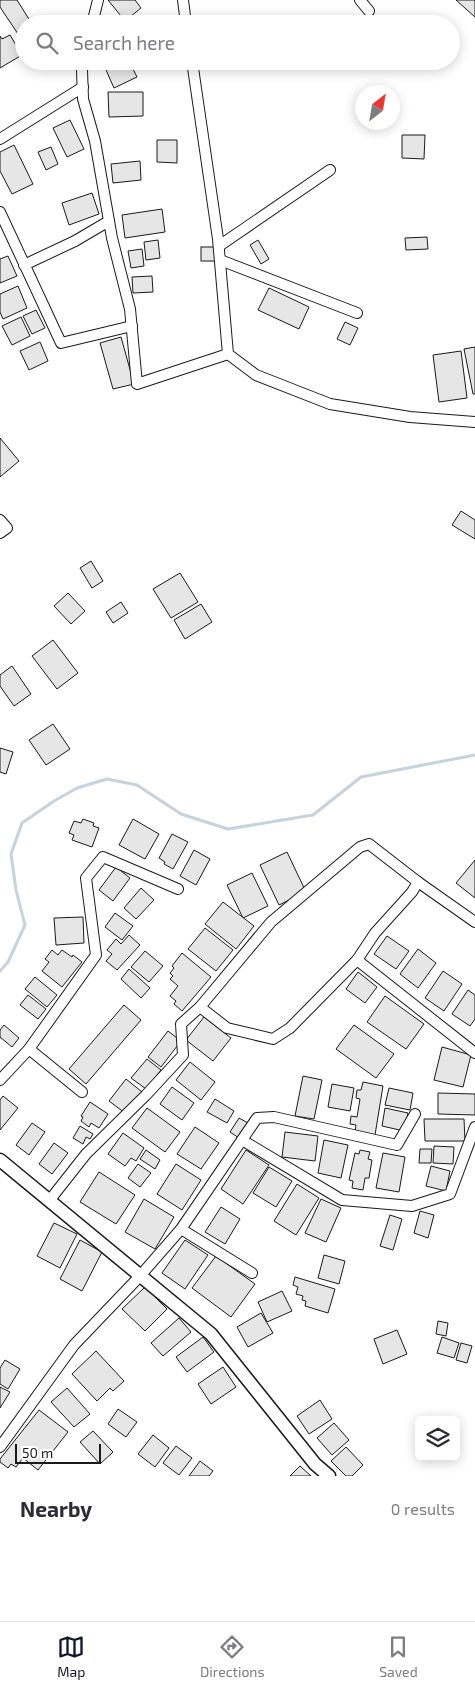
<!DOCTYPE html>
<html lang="en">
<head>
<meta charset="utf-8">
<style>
	:root { --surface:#fff; --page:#f2f2f3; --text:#2b2b33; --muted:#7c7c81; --line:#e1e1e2; --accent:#111827 }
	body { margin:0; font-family:"Exo 2",sans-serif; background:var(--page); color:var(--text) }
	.controls { position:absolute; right:15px; bottom:15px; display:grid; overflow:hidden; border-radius:8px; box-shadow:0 2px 12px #0003 }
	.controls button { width:45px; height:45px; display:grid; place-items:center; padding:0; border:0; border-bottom:1px solid var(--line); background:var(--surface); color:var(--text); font:25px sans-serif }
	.compass { position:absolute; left:355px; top:85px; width:45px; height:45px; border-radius:50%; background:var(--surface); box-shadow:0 2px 12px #0003; rotate:31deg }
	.scale { position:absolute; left:15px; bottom:12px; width:86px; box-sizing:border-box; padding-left:5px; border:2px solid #1a1a1a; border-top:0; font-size:14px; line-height:18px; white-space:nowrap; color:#1a1a1a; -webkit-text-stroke:4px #fff; paint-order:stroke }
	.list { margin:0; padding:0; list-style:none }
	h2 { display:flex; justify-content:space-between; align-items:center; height:65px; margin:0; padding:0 20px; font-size:21px }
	h2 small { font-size:16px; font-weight:400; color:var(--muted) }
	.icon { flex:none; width:28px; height:28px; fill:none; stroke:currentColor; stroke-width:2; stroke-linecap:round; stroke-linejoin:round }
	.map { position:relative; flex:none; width:475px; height:1476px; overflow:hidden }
	.search { position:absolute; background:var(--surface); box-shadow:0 2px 12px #0003; left:15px; right:15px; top:15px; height:55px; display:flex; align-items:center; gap:12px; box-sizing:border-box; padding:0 18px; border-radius:28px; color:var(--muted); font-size:19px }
	.sheet { height:145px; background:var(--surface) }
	nav { display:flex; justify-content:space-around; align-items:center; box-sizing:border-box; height:70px; border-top:1px solid var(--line); background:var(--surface); font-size:14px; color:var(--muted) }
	nav a { display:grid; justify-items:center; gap:2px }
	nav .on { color:var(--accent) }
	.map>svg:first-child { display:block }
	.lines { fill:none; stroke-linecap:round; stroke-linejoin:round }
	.stream { stroke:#c6d2dc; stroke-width:3 }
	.building { fill:#e6e6e6; stroke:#1a1a1a }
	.minor-casing { stroke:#1a1a1a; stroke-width:12 }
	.tertiary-casing { stroke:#1a1a1a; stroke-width:15 }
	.minor { stroke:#fff; stroke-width:10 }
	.tertiary { stroke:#fff; stroke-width:12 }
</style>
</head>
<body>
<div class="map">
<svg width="475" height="1476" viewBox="0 0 475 1476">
	<rect width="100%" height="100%" fill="#fff"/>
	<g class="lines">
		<polyline class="stream" points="0,971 8,962 25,925 16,890 11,854 22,823 54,801 77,788 107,779 137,785 181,814 228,829 313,815 361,777 475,755"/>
	</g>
	<g class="building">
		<polygon points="0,0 17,0 32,24 24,24 24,30 18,34 0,7"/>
		<polygon points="108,0 135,0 141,8 125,21"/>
		<polygon points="456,0 475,0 475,17"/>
		<polygon points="10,35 22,55 0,68 0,36 2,39"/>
		<polygon points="102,61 129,61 137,77 114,88"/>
		<polygon points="108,92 143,92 143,116 109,117"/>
		<polygon points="70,120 84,149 67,157 53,128"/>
		<polygon points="402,135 425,135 424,159 402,158"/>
		<polygon points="157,140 177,140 177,163 157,162"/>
		<polygon points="14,145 33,184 12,194 0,171 0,152"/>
		<polygon points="51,147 58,164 46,170 38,152"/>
		<polygon points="140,161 141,180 113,183 111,164"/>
		<polygon points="92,193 99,214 69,225 62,203"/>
		<polygon points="162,209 165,232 125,238 122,215"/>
		<polygon points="427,237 428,249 406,250 405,238"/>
		<polygon points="158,240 160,258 146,260 144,242"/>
		<polygon points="258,240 269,259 261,264 250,245"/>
		<rect x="201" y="247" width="14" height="14"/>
		<polygon points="142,249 144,266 131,268 128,251"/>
		<polygon points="8,256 17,276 0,283 0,259"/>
		<polygon points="152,276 153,292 133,293 132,277"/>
		<polygon points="18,286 27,308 3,319 0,312 0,294"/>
		<polygon points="269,288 309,307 299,329 258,310"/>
		<polygon points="36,310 45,328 32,334 23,316"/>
		<polygon points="21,317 30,336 12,345 2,326"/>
		<polygon points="345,322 358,328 350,345 337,339"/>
		<polygon points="121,337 134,384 113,389 100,343"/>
		<polygon points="40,342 48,361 29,370 20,351"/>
		<polygon points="475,347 475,394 473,394 464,349"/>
		<polygon points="461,351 467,398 439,402 433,355"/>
		<polygon points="0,438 19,461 0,477"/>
		<polygon points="461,511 475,520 475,539 452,525"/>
		<polygon points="91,561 103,581 92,588 80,568"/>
		<polygon points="180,573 198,602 171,618 153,589"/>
		<polygon points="68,593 85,611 71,624 54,606"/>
		<polygon points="121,602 128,613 113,623 106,612"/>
		<polygon points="201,604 212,622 185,639 174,620"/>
		<polygon points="53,640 78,673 57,689 32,656"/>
		<polygon points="12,666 31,694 14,706 0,686 0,675"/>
		<polygon points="53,724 70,749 46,765 29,740"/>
		<polygon points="0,748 13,752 6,774 0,772"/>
		<polygon points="83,819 94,823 93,826 99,828 92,847 72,840 74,835 69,833 74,821 81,823"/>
		<polygon points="133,819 159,834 145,859 119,845"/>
		<polygon points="172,834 188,842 173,869 164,864 165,862 159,858"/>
		<polygon points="194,850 210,859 196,885 180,876"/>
		<polygon points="287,852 306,892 279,905 260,865"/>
		<polygon points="475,860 475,898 456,883"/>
		<polygon points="116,867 130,878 113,901 99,890"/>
		<polygon points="252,873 268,906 243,918 227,885"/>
		<polygon points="141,888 154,900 136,919 124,908"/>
		<polygon points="223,902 254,926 236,949 205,924"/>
		<polygon points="115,913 133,926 122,940 105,927"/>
		<polygon points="83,917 84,943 56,945 54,918"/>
		<polygon points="205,928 233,950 216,971 188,949"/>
		<polygon points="129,935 140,945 117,970 106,961 112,954 107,950 116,939 121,944"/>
		<polygon points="387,936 409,951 396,969 374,954"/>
		<polygon points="418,949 436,963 418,988 400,974"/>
		<polygon points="52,950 58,955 62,950 72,957 73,955 82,962 62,987 42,971 49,962 45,959"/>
		<polygon points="145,951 163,966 149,982 131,967"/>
		<polygon points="182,953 211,977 182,1011 174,1004 176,1001 170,996 178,986 170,979 173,976 170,973 174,968 172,966"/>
		<polygon points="129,969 150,988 141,998 121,979"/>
		<polygon points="443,971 462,984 444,1011 425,998"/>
		<polygon points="358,972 377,987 365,1003 346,989"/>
		<polygon points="35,977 57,995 47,1007 25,989"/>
		<polygon points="468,990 475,995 475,1019 470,1026 452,1014"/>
		<polygon points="28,995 46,1009 38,1019 20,1005"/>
		<polygon points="385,996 424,1024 406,1049 367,1022"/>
		<polygon points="124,1005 141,1020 86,1084 69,1069"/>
		<polygon points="204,1017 231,1038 213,1061 186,1040"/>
		<polygon points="4,1025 19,1038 12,1047 0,1037 0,1030"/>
		<polygon points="354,1025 394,1054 376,1078 336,1049"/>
		<polygon points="168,1031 181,1041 161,1067 148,1057"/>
		<polygon points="442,1047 471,1055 463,1087 434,1080"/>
		<polygon points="147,1059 161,1070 146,1089 131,1078"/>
		<polygon points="190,1062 215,1082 201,1100 176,1080"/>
		<polygon points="303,1076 322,1080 314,1119 295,1116"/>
		<polygon points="126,1079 142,1092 125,1113 109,1101"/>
		<polygon points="363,1082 383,1086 375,1135 355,1132 356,1125 350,1124 351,1116 357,1117 360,1099 356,1098 357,1090 361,1090"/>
		<polygon points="332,1084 354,1088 350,1111 328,1107"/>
		<polygon points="172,1087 194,1103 182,1120 160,1104"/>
		<polygon points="389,1088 413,1093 410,1110 385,1105"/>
		<polygon points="438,1093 475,1094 475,1115 438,1114"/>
		<polygon points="3,1096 18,1108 0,1130 0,1100"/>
		<polygon points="215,1099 234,1111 227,1123 207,1112"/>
		<polygon points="90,1102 108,1114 99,1128 91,1123 89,1127 81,1121 83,1117 81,1116"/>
		<polygon points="147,1108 180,1132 165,1152 132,1128"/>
		<polygon points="385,1108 408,1113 404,1131 382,1126"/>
		<polygon points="239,1118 248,1123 239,1138 230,1132"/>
		<polygon points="424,1119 464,1119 465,1141 425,1141"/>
		<polygon points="32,1123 45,1132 29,1155 16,1145"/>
		<polygon points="80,1126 93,1134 90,1139 86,1137 83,1144 73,1138"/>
		<polygon points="195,1127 219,1143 201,1169 177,1154"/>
		<polygon points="285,1132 318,1136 315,1161 282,1157"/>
		<polygon points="123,1133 144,1148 136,1161 131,1158 125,1166 108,1154"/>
		<polygon points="324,1140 348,1145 341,1178 318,1173"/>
		<polygon points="54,1143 68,1153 52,1174 39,1164"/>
		<polygon points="434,1146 454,1147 453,1164 433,1163"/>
		<polygon points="420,1149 432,1149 431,1163 419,1163"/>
		<polygon points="146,1150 160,1160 155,1169 140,1159"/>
		<polygon points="246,1150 269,1165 243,1204 221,1189"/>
		<polygon points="360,1150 370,1152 368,1159 372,1160 369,1178 365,1178 363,1190 352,1188 353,1181 349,1180 355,1153 359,1154"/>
		<polygon points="383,1153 405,1157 399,1192 376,1188"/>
		<polygon points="138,1164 151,1173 140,1187 128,1178"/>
		<polygon points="176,1164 201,1180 182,1210 157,1194"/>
		<polygon points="431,1166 450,1171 446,1191 426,1186"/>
		<polygon points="269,1167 292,1181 276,1207 253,1193"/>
		<polygon points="99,1172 135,1195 116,1224 80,1202"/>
		<polygon points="297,1184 319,1198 296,1235 274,1221"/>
		<polygon points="144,1199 174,1217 155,1249 125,1232"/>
		<polygon points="321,1199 341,1208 326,1242 305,1233"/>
		<polygon points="221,1207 240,1219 225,1244 205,1232"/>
		<polygon points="420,1211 434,1215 428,1238 414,1233"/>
		<polygon points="390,1215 402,1219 393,1250 380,1246"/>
		<polygon points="54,1223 77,1234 60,1268 37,1256"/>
		<polygon points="80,1240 102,1252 82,1291 60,1279"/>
		<polygon points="185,1240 208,1255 185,1289 162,1273"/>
		<polygon points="324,1255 345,1261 339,1284 318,1278"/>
		<polygon points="216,1256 255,1284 231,1317 192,1288"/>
		<polygon points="295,1277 335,1289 328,1313 305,1306 306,1301 302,1300 303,1296 296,1294 298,1287 293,1285"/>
		<polygon points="145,1287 167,1309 145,1331 122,1309"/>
		<polygon points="282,1291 292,1311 267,1322 258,1302"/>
		<polygon points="261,1313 273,1333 248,1347 237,1327"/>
		<polygon points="179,1318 191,1332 163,1356 151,1343"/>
		<polygon points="438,1321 448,1323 446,1336 436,1334"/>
		<polygon points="397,1330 407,1354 383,1364 374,1339"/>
		<polygon points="203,1337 214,1352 187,1372 176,1357"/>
		<polygon points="442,1337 459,1343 454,1358 437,1353"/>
		<polygon points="461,1343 472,1346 467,1363 456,1360"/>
		<polygon points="96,1351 124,1381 113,1391 110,1388 97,1401 72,1374"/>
		<polygon points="5,1360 20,1369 8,1389 0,1384 0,1368"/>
		<polygon points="223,1367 236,1387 211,1404 198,1384"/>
		<polygon points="0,1387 10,1392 0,1408"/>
		<polygon points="67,1388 90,1414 74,1427 51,1402"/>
		<polygon points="320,1400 332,1419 309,1434 297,1416"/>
		<polygon points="118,1409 137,1422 126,1437 108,1424"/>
		<polygon points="39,1410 68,1432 38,1470 23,1458 16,1467 11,1464 8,1468 0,1462 0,1459"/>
		<polygon points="334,1423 349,1440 332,1455 317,1438"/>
		<polygon points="93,1431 113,1452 100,1464 80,1442"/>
		<polygon points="153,1435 169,1448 155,1467 138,1454"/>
		<polygon points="176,1446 192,1458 179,1475 163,1463"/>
		<polygon points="346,1447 363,1465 352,1476 346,1476 331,1461"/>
		<polygon points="200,1461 213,1471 209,1476 189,1476"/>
		<polygon points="300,1466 311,1476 290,1476"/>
	</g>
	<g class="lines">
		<defs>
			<g id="minor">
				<polyline points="183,0 186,24"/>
				<polyline points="360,0 369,11"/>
				<polyline points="92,24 98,0"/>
				<polyline points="84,61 82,70 83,99 95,141 112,238 130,309 137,384 228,354"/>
				<polyline points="192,61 218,239 228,354 256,375 330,404 410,417 475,422"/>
				<polyline points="0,139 83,87"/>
				<polyline points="0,212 61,343 132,326"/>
				<polyline points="219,246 330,170"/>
				<polyline points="220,260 357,313"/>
				<polyline points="24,265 75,241 109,221"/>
				<polyline points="0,520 7,528 0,533"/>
				<polyline points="357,960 475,1053"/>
				<polyline points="200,1007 227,1028 273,1039 290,1028 357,960 375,933 412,892 418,882"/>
				<polyline points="29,1049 82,1092"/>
				<polyline points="0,1080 29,1049 96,955 86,878 103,857 178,889"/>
				<polyline points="242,1140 342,1200 412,1206 450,1194 475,1127"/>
				<polyline points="49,1201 86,1154 146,1095 183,1055 181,1024 200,1007 271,922 360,847 369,844 418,882 475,922"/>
				<polyline points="181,1229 252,1273"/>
				<polyline points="0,1447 74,1345 140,1276 181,1229 257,1118 274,1117 397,1145 415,1114"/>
			</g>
			<polyline id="tertiary" points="0,1160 211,1334 315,1464 329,1476"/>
		</defs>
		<use href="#minor" class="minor-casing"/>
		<use href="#tertiary" class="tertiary-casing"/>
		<use href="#minor" class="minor"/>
		<use href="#tertiary" class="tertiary"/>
	</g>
</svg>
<div class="controls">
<button><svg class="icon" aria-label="layers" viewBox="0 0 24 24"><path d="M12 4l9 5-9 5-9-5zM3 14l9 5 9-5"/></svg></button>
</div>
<svg class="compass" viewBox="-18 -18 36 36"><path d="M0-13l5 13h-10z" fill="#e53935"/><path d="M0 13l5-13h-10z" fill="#7c7c81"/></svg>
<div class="scale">50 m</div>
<div class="search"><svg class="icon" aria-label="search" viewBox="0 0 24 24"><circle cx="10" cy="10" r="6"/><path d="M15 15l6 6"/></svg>Search here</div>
</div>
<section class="sheet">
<h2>Nearby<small>0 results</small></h2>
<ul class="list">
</ul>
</section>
<nav>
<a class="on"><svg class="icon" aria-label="map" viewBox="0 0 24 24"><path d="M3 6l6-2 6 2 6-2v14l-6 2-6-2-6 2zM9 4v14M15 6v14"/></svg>Map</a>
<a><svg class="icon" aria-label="directions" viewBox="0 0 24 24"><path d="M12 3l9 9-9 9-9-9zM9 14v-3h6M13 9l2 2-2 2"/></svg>Directions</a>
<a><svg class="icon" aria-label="saved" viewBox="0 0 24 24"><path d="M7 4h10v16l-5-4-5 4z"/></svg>Saved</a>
</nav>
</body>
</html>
